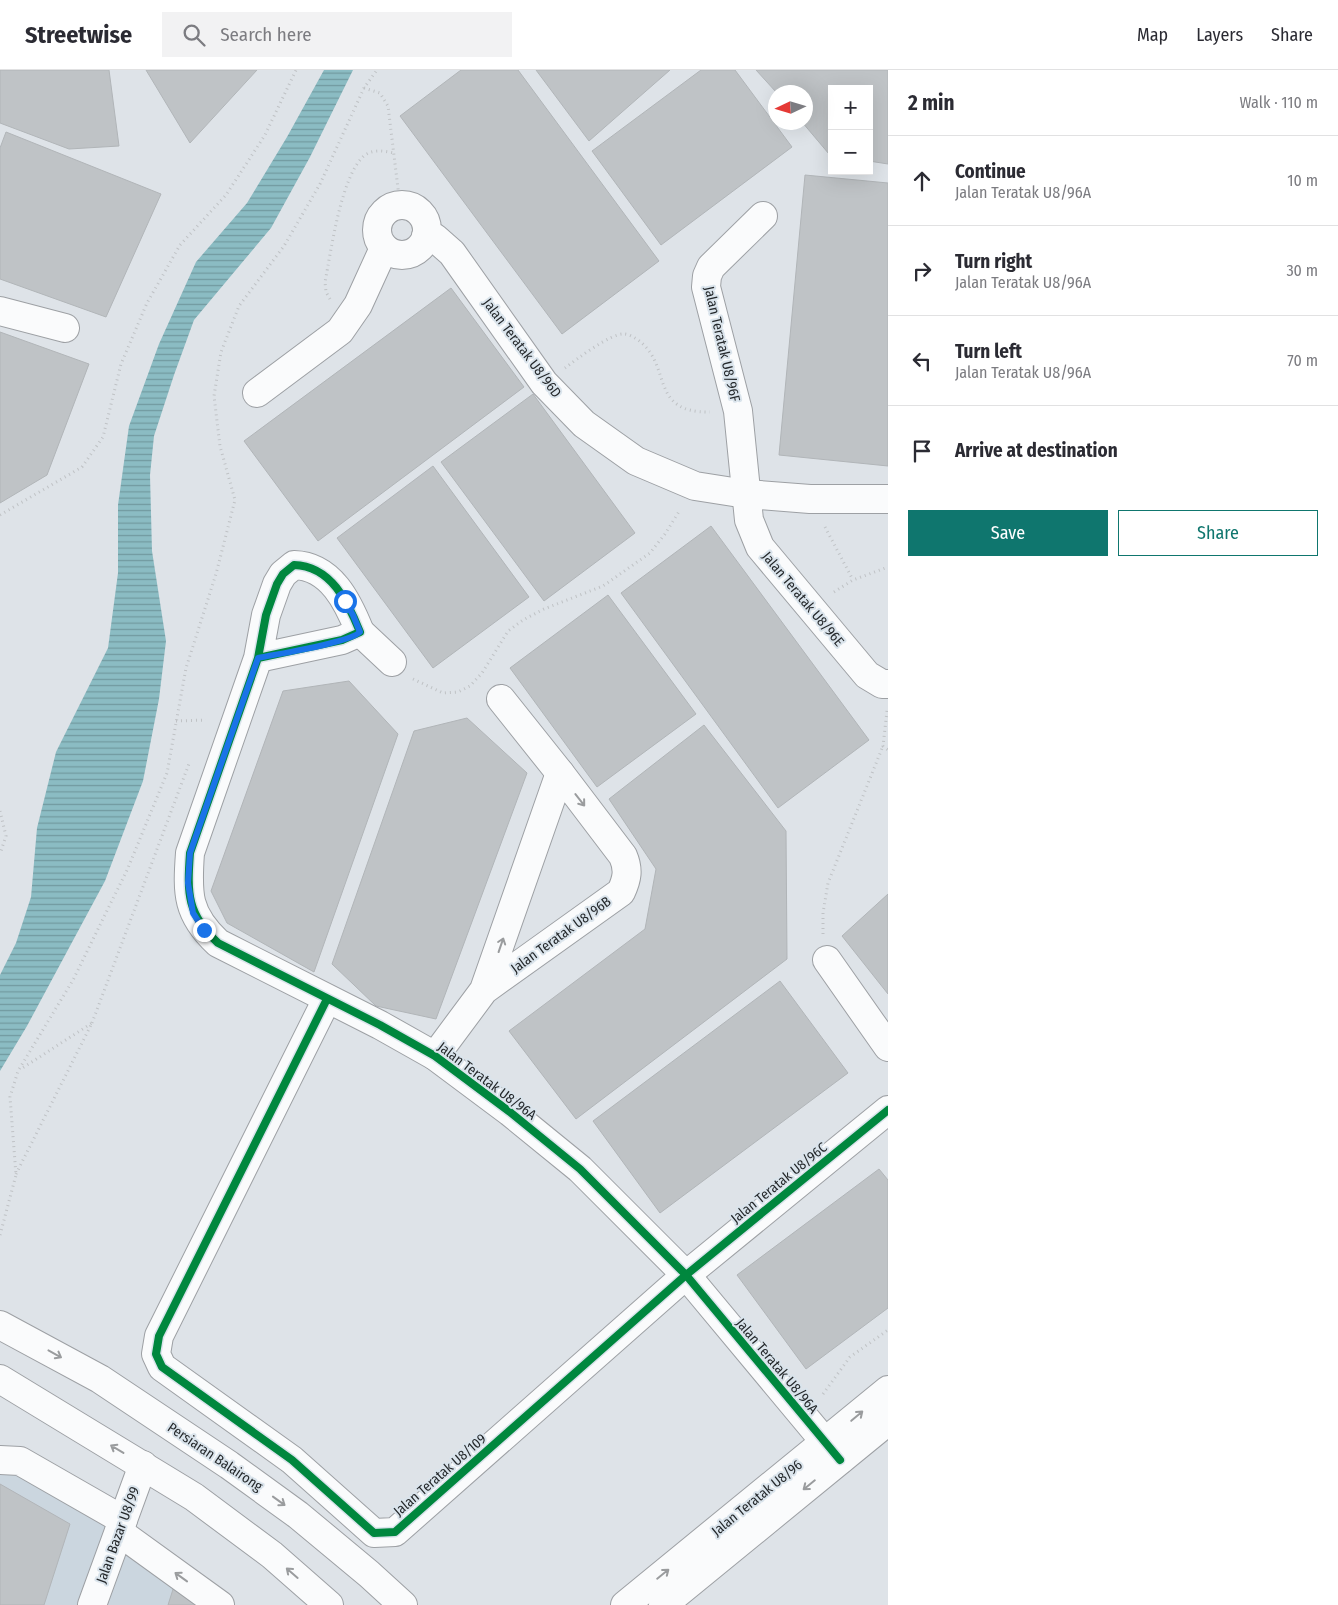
<!DOCTYPE html>
<html lang="en">
<head>
<meta charset="utf-8">
<style>
	:root { --surface:#fff; --page:#f2f2f3; --text:#2b2b33; --muted:#7c7c81; --line:#e1e1e2; --accent:#0f766e }
	body { margin:0; font-family:"Fira Sans Condensed",sans-serif; background:var(--page); color:var(--text) }
	.controls { position:absolute; right:15px; top:15px; display:grid; overflow:hidden; border-radius:0px; box-shadow:0 5px 20px #0002 }
	.controls button { width:45px; height:45px; display:grid; place-items:center; padding:0; border:0; border-bottom:1px solid var(--line); background:var(--surface); color:var(--text); font:25px sans-serif }
	.compass { position:absolute; left:768px; top:15px; width:45px; height:45px; border-radius:50%; background:var(--surface); box-shadow:0 5px 20px #0002; rotate:266deg }
	.stop { position:absolute; width:15px; height:15px; margin:-11px; border:4px solid #1a73e8; border-radius:50%; background:#fff }
	.stop.end { background:#1a73e8; border-color:#fff; box-shadow:0 1px 5px #0008 }
	.list { margin:0; padding:0; list-style:none }
	h2 { display:flex; justify-content:space-between; align-items:center; height:65px; margin:0; padding:0 20px; font-size:21px }
	h2 small { font-size:16px; font-weight:400; color:var(--muted) }
	.list li { display:grid; grid-template-columns:32px 1fr auto; gap:15px; align-items:center; box-sizing:border-box; height:90px; padding:0 20px; border-top:1px solid var(--line) }
	.list b { display:block; font-size:19px; white-space:nowrap }
	.list p { margin:0; font-size:16px; white-space:nowrap; color:var(--muted) }
	.list em { font-size:16px; font-style:normal; color:var(--muted) }
	.actions { display:flex; gap:10px; padding:15px 20px }
	.actions a { flex:1; padding:11px 0; border:1px solid var(--accent); border-radius:0px; text-align:center; font-size:18px; color:var(--accent) }
	.actions .main { background:var(--accent); color:#fff }
	.icon { flex:none; width:28px; height:28px; fill:none; stroke:currentColor; stroke-width:2; stroke-linecap:round; stroke-linejoin:round }
	.map { position:relative; flex:none; width:888px; height:1535px; overflow:hidden }
	header { display:flex; align-items:center; gap:30px; box-sizing:border-box; height:70px; padding:0 25px; background:var(--surface); border-bottom:1px solid var(--line) }
	header strong { font-size:24px }
	nav { display:flex; gap:28px; margin-inline-start:auto; font-size:18px }
	.search { width:350px; height:45px; background:var(--page); display:flex; align-items:center; gap:12px; box-sizing:border-box; padding:0 18px; border-radius:0px; color:var(--muted); font-size:19px }
	main { display:flex }
	aside { flex:1; background:var(--surface) }
	.map>svg:first-child { display:block }
	.built { fill:#cbd6df }
	.water { fill:url(#water-rules) }
	.building { fill:#bfc3c6; stroke:#b1b5b8 }
	.lines { fill:none; stroke-linecap:round; stroke-linejoin:round }
	.minor-casing { stroke:#9da0a4; stroke-width:30 }
	.path { stroke:#bfc2c5; stroke-width:3; stroke-dasharray:1 4; stroke-linecap:butt }
	.minor { stroke:#fafbfc; stroke-width:28 }
	.cycleway-casing { stroke:#dae4ec; stroke-width:11 }
	.cycleway { stroke:#00873e; stroke-width:8 }
	.oneway { stroke:#9a9c9e }
	.route { stroke:#1a73e8; stroke-width:6 }
	.labels { text-anchor:middle; dominant-baseline:central; stroke-width:4; stroke-linejoin:round; paint-order:stroke }
	.street-label { font-size:14px; fill:#24282b; stroke:#dae4ec }
</style>
</head>
<body>
<header>
<strong>Streetwise</strong>
<div class="search"><svg class="icon" aria-label="search" viewBox="0 0 24 24"><circle cx="10" cy="10" r="6"/><path d="M15 15l6 6"/></svg>Search here</div>
<nav><a>Map</a><a>Layers</a><a>Share</a></nav>
</header>
<main>
<div class="map">
<svg width="888" height="1535" viewBox="0 0 888 1535">
	<defs>
		<pattern id="water-rules" width="6" height="5" patternUnits="userSpaceOnUse" patternTransform="scale(1.25)"><rect width="6" height="5" fill="#8bbcc3"/><path d="M0 2.5h6" fill="none" stroke="#71999f"/></pattern>
	</defs>
	<rect width="100%" height="100%" fill="#dee3e8"/>
	<polygon class="built" points="0,1397 17,1397 229,1535 0,1535"/>
	<polygon class="water" points="324,0 353,0 310,87 271,158 194,250 174,305 154,366 150,405 152,481 166,571 159,629 143,711 105,811 27,956 0,1001 0,905 16,873 31,827 37,758 56,682 108,578 118,503 118,435 129,356 159,274 196,192 247,133 287,67"/>
	<g class="building">
		<polygon points="0,0 109,0 119,76 69,79 0,53"/>
		<polygon points="146,0 257,0 190,73"/>
		<polygon points="461,0 518,0 659,191 562,264 400,46"/>
		<polygon points="536,0 670,0 589,71"/>
		<polygon points="701,0 735,0 792,77 661,175 592,81"/>
		<polygon points="756,0 888,0 888,94 869,91 869,19 832,19 832,85 829,84 802,52 806,52 806,22 776,22"/>
		<polygon points="6,62 161,124 106,247 0,209 0,78"/>
		<polygon points="805,105 888,113 888,396 779,385"/>
		<polygon points="451,218 524,317 318,471 244,371"/>
		<polygon points="0,262 89,294 47,405 0,433"/>
		<polygon points="533,324 635,463 544,531 441,392"/>
		<polygon points="433,396 529,527 433,598 337,468"/>
		<polygon points="711,456 869,670 778,738 621,523"/>
		<polygon points="608,525 696,644 597,717 510,598"/>
		<polygon points="349,611 398,664 314,902 227,853 211,821 283,621"/>
		<polygon points="467,648 527,703 436,949 376,936 332,894 414,661"/>
		<polygon points="704,655 786,761 787,889 576,1049 509,961 645,859 656,799 609,729"/>
		<polygon points="888,824 888,924 842,866"/>
		<polygon points="780,911 848,1003 660,1143 593,1051"/>
		<polygon points="879,1099 888,1110 888,1238 806,1299 737,1205"/>
		<polygon points="0,1414 70,1454 44,1535 0,1535"/>
		<polygon points="175,1513 202,1535 168,1535"/>
	</g>
	<g class="lines">
		<defs>
			<g id="minor">
				<circle cx="402" cy="160" r="25"/>
				<polyline points="763,146 711,197 707,206 706,217 738,341 749,450 760,477 867,605 882,614 888,614"/>
				<polyline points="426,166 435,168 452,183 544,313 584,354 636,391 695,416 746,424 810,429 888,429"/>
				<polyline points="0,241 65,258"/>
				<polyline points="257,323 340,261 358,235 384,178"/>
				<polyline points="360,562 392,592"/>
				<path d="M258,588L342,570L360,562C348,532 331,496 294,495L283,504L277,514L266,545L258,588L190,783C187,824 187,844 218,873L380,955L435,986L510,1042L580,1099L686,1205L840,1390"/>
				<polyline points="501,629 560,703"/>
				<polyline points="827,890 888,977"/>
				<polyline points="327,929 159,1266 156,1284 162,1297 292,1390 374,1463 395,1462 686,1205 888,1040"/>
				<path d="M435,986L484,920L560,703L623,786C629,800 627,809 621,822L484,920"/>
				<polyline points="0,1255 100,1309 229,1395 298,1445 369,1504 403,1535"/>
				<polyline points="0,1309 194,1427 272,1485 329,1535"/>
				<polyline points="0,1390 20,1391 123,1450"/>
				<polyline points="119,1462 220,1535"/>
				<polyline points="92,1535 143,1395"/>
				<polyline points="625,1535 888,1320"/>
				<polyline points="663,1535 888,1351"/>
			</g>
		</defs>
		<use href="#minor" class="minor-casing"/>
		<g class="path">
			<polyline points="364,18 380,23 388,36 400,135"/>
			<path d="M330,229L326,222L325,212C331,182 341,104 365,85C374,79 384,81 394,83"/>
			<path d="M565,298C577,289 611,263 624,264C629,264 635,268 638,270C673,295 648,343 710,342"/>
			<polyline points="0,445 82,397 103,367 121,294 147,233 180,175 226,125 265,65 296,0"/>
			<polyline points="825,457 853,510"/>
			<polyline points="834,522 853,510 888,497"/>
			<polyline points="413,609 443,623 458,622 470,616 482,603 508,561 523,550 544,539 603,516 650,483 665,464 680,440"/>
			<polyline points="887,641 883,676 888,680"/>
			<polyline points="176,651 206,650"/>
			<polyline points="0,741 6,766 0,784"/>
			<polyline points="823,864 823,843 828,813 883,676"/>
			<polyline points="92,953 190,691"/>
			<polyline points="16,1104 92,953 21,999"/>
			<polyline points="0,1165 16,1105 10,1027 18,1001 73,910 128,798 167,703 186,598 216,504 235,430 220,376 214,326 221,282 239,236 284,176 320,114 364,18 377,0"/>
			<polyline points="823,1324 850,1287 888,1260"/>
		</g>
		<use href="#minor" class="minor"/>
		<defs>
			<g id="cycleway">
				<path d="M258,588L342,570L360,562C348,532 331,496 294,495L283,504L277,514L266,545L258,588L190,783C187,824 187,844 218,873L380,955L435,986L510,1042L580,1099L686,1205L840,1390"/>
				<polyline points="327,929 159,1266 156,1284 162,1297 292,1390 374,1463 395,1462 686,1205 888,1040"/>
			</g>
		</defs>
		<use href="#cycleway" class="cycleway-casing"/>
		<use href="#cycleway" class="cycleway"/>
	</g>
	<defs><path id="oneway-shaft" d="M-6 0H5M1.5-3L5.5 0L1.5 3" fill="none" stroke-width="1.6" stroke-linecap="round" stroke-linejoin="round" transform="scale(1.25)"/></defs>
	<g class="oneway">
		<use href="#oneway-shaft" transform="translate(580 730) rotate(52)"/>
		<use href="#oneway-shaft" transform="translate(501 875) rotate(-71)"/>
		<use href="#oneway-shaft" transform="translate(55 1284) rotate(29)"/>
		<use href="#oneway-shaft" transform="translate(857 1346) rotate(-40)"/>
		<use href="#oneway-shaft" transform="translate(117 1379) rotate(-149)"/>
		<use href="#oneway-shaft" transform="translate(809 1415) rotate(141)"/>
		<use href="#oneway-shaft" transform="translate(279 1431) rotate(36)"/>
		<use href="#oneway-shaft" transform="translate(292 1503) rotate(-139)"/>
		<use href="#oneway-shaft" transform="translate(663 1504) rotate(-39)"/>
		<use href="#oneway-shaft" transform="translate(181 1507) rotate(-144)"/>
	</g>
	<g class="lines">
		<path class="route" d="M204,860L193,843L188,813L190,783L258,588C277,584 349,573 360,562L353,545L345,531"/>
	</g>
	<g class="labels">
		<g class="street-label">
			<text transform="translate(722 274) rotate(77)">Jalan Teratak U8/96F</text>
			<text transform="translate(522 278) rotate(53)">Jalan Teratak U8/96D</text>
			<text transform="translate(803 529) rotate(50)">Jalan Teratak U8/96E</text>
			<text transform="translate(561 865) rotate(-36)">Jalan Teratak U8/96B</text>
			<text transform="translate(487 1011) rotate(37)">Jalan Teratak U8/96A</text>
			<text transform="translate(779 1113) rotate(-39)">Jalan Teratak U8/96C</text>
			<text transform="translate(777 1296) rotate(50)">Jalan Teratak U8/96A</text>
			<text transform="translate(215 1387) rotate(34)">Persiaran Balairong</text>
			<text transform="translate(440 1405) rotate(-41)">Jalan Teratak U8/109</text>
			<text transform="translate(757 1428) rotate(-39)">Jalan Teratak U8/96</text>
			<text transform="translate(118 1465) rotate(-70)">Jalan Bazar U8/99</text>
		</g>
	</g>
</svg>
<div class="controls">
<button>+</button>
<button>−</button>
</div>
<svg class="compass" viewBox="-18 -18 36 36"><path d="M0-13l5 13h-10z" fill="#e53935"/><path d="M0 13l5-13h-10z" fill="#7c7c81"/></svg>
<div class="stop" style="left:345px;top:531px"></div>
<div class="stop end" style="left:204px;top:860px"></div>
</div>
<aside>
<h2>2 min<small>Walk · 110 m</small></h2>
<ul class="list">
<li><svg class="icon" aria-label="ahead" viewBox="0 0 24 24"><path d="M12 20V5M6 11l6-6 6 6"/></svg><div><b>Continue</b><p>Jalan Teratak U8/96A</p></div><em>10 m</em></li>
<li><svg class="icon" aria-label="right" viewBox="0 0 24 24"><path d="M7 20v-9h11M14 6l5 5-5 5"/></svg><div><b>Turn right</b><p>Jalan Teratak U8/96A</p></div><em>30 m</em></li>
<li><svg class="icon" aria-label="left" viewBox="0 0 24 24"><path d="M17 20v-9H6M10 6l-5 5 5 5"/></svg><div><b>Turn left</b><p>Jalan Teratak U8/96A</p></div><em>70 m</em></li>
<li><svg class="icon" aria-label="arrive" viewBox="0 0 24 24"><path d="M6 21V4h12l-3 4 3 4H6"/></svg><div><b>Arrive at destination</b></div></li>
</ul>
<div class="actions"><a class="main">Save</a><a>Share</a></div>
</aside>
</main>
</body>
</html>
